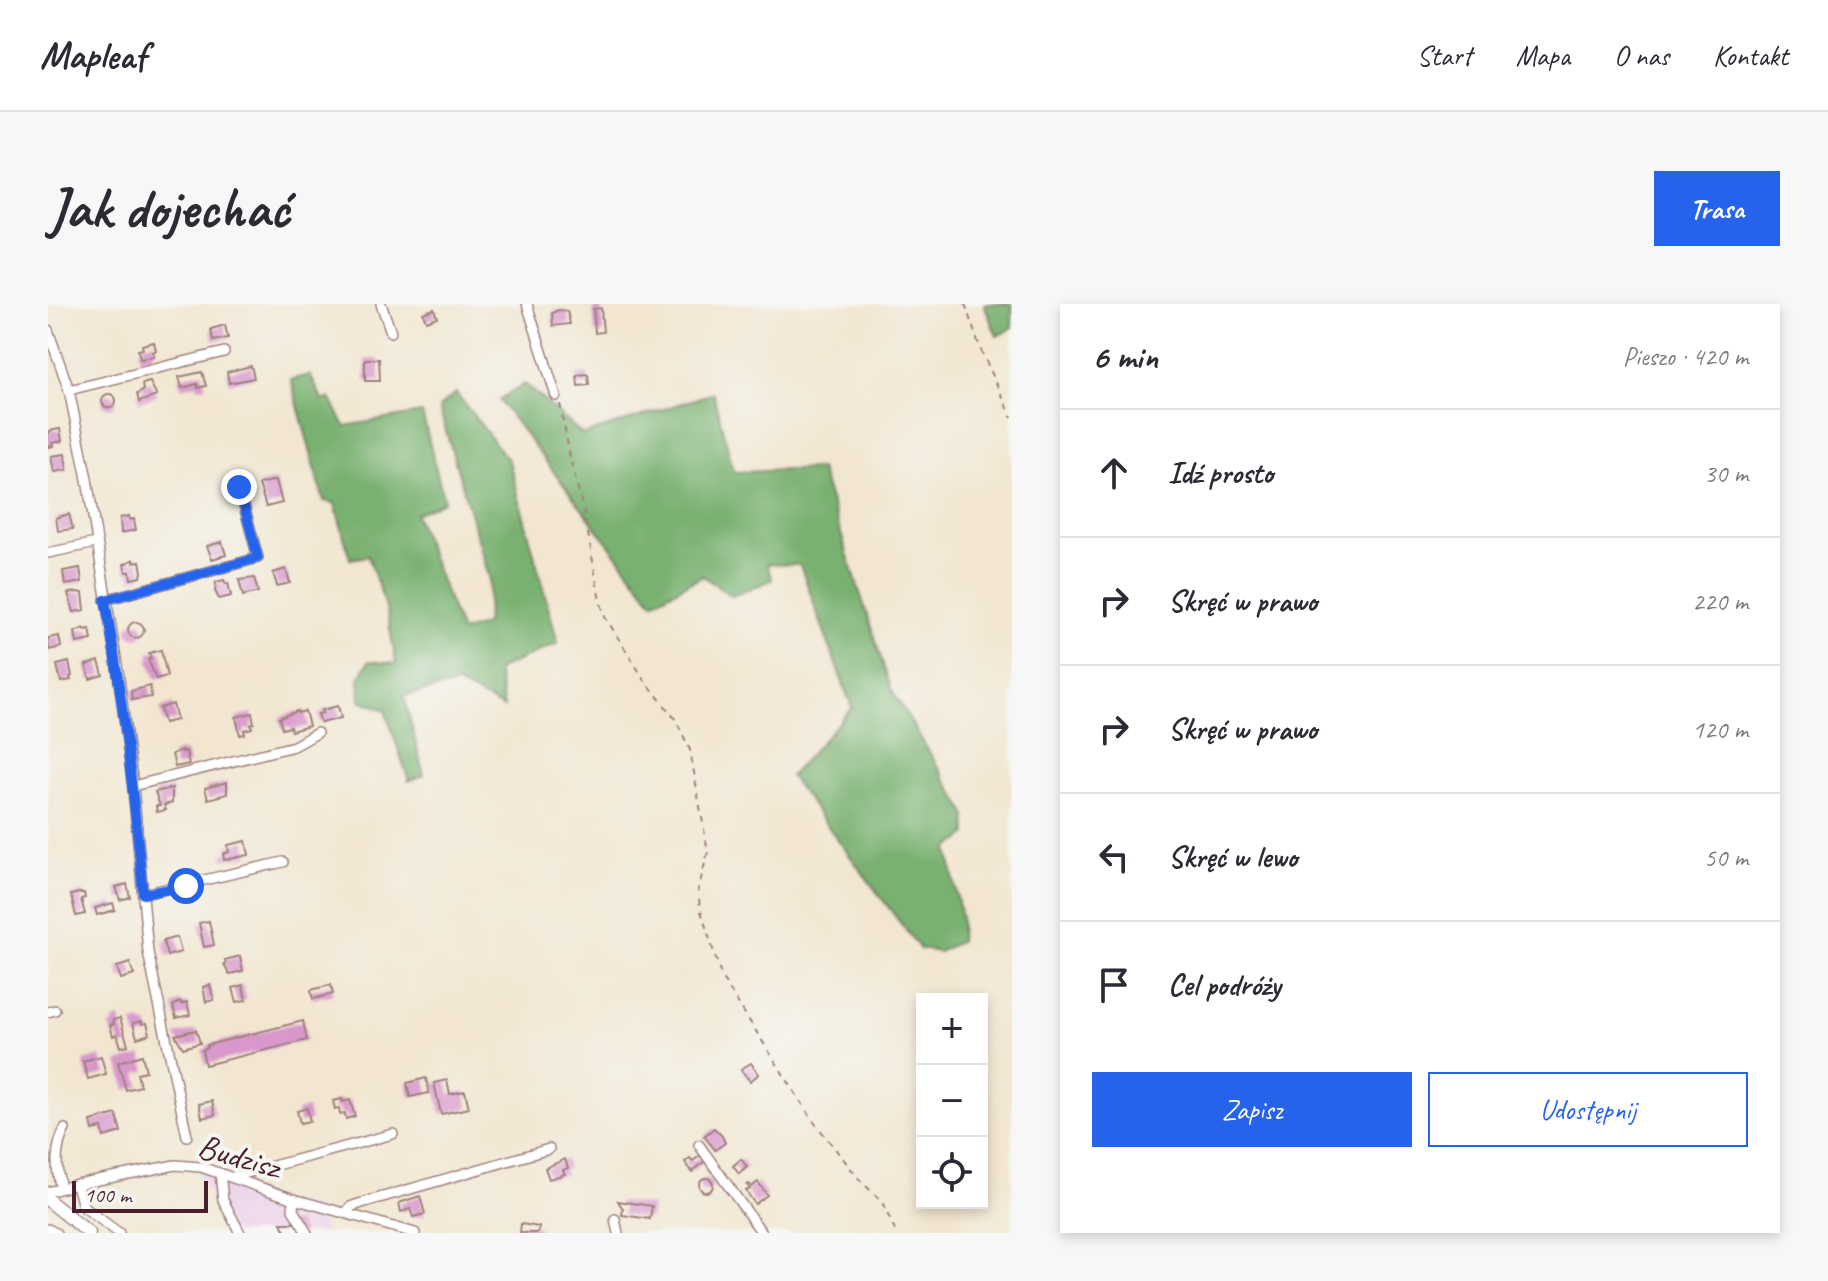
<!DOCTYPE html>
<html lang="pl">
<head>
<meta charset="utf-8">
<style>
	:root { --surface:#fff; --page:#f7f7f7; --text:#2b2b33; --muted:#7c7c81; --line:#e1e1e2; --accent:#2563eb }
	body { margin:0; font-family:Caveat,sans-serif; background:var(--page); color:var(--text) }
	.controls { position:absolute; right:24px; bottom:24px; display:grid; overflow:hidden; border-radius:0px; box-shadow:0 4px 12px #0003 }
	.controls button { width:72px; height:72px; display:grid; place-items:center; padding:0; border:0; border-bottom:2px solid var(--line); background:var(--surface); color:var(--text); font:40px sans-serif }
	.scale { position:absolute; left:24px; bottom:20px; width:136px; box-sizing:border-box; padding-left:8px; border:4px solid #4a1f2b; border-top:0; font-size:22px; line-height:28px; white-space:nowrap; color:#4a1f2b; -webkit-text-stroke:6px #f6f6f2; paint-order:stroke }
	.stop { position:absolute; width:24px; height:24px; margin:-18px; border:6px solid #2563eb; border-radius:50%; background:#fff }
	.stop.end { background:#2563eb; border-color:#fff; box-shadow:0 2px 8px #0008 }
	.list { margin:0; padding:0; list-style:none }
	h2 { display:flex; justify-content:space-between; align-items:center; height:104px; margin:0; padding:0 32px; font-size:34px }
	h2 small { font-size:26px; font-weight:400; color:var(--muted) }
	.list li { display:grid; grid-template-columns:52px 1fr auto; gap:24px; align-items:center; box-sizing:border-box; height:128px; padding:0 32px; border-top:2px solid var(--line) }
	.list b { display:block; font-size:30px; white-space:nowrap }
	.list em { font-size:26px; font-style:normal; color:var(--muted) }
	.actions { display:flex; gap:16px; padding:24px 32px }
	.actions a { flex:1; padding:18px 0; border:2px solid var(--accent); border-radius:0px; text-align:center; font-size:28px; color:var(--accent) }
	.actions .main { background:var(--accent); color:#fff }
	.icon { flex:none; width:44px; height:44px; fill:none; stroke:currentColor; stroke-width:2; stroke-linecap:round; stroke-linejoin:round }
	.map { position:relative; flex:none; width:964px; height:929px; overflow:hidden; border-radius:0px }
	header { display:flex; align-items:center; gap:48px; box-sizing:border-box; height:112px; padding:0 40px; background:var(--surface); border-bottom:2px solid var(--line) }
	header strong { font-size:38px }
	nav { display:flex; gap:44px; margin-inline-start:auto; font-size:28px }
	.intro { display:flex; align-items:center; justify-content:space-between; box-sizing:border-box; height:192px; padding:0 48px }
	h1 { margin:0; font-size:56px }
	.button { padding:20px 36px; border-radius:0px; background:var(--accent); color:#fff; font-size:28px; font-weight:700 }
	main { display:flex; gap:48px; padding:0 48px }
	aside { flex:1; background:var(--surface); border-radius:0px; box-shadow:0 4px 12px #0003 }
	.map>svg:first-child { display:block }
	.built { fill:#ecd1ea }
	.forest { fill:#78b16f; stroke:#61684d; stroke-width:2 }
	.building { fill:#d997cc }
	.lines { fill:none; stroke-linecap:round; stroke-linejoin:round }
	.minor-casing { stroke:#9e827e; stroke-width:12 }
	.major-casing { stroke:#9e827e; stroke-width:15 }
	.path { stroke:#9e827e; stroke-width:2; stroke-dasharray:6 6; stroke-linecap:butt }
	.minor { stroke:#fff; stroke-width:9 }
	.major { stroke:#fff; stroke-width:12 }
	.route { stroke:#2563eb; stroke-width:10 }
	.labels { text-anchor:middle; dominant-baseline:central; stroke-width:8; stroke-linejoin:round; paint-order:stroke }
	.street-label { font-size:34px; fill:#4a1f2b; stroke:#f6f6f2 }
</style>
</head>
<body>
<header>
<strong>Mapleaf</strong>
<nav><a>Start</a><a>Mapa</a><a>O nas</a><a>Kontakt</a></nav>
</header>
<div class="intro"><h1>Jak dojechać</h1><a class="button">Trasa</a></div>
<main>
<div class="map">
<svg width="964" height="929" viewBox="0 0 964 929">
	<rect width="100%" height="100%" fill="#f6f6f2"/>
	<filter id="ink" filterUnits="userSpaceOnUse"><feTurbulence type="fractalNoise" baseFrequency=".0125" numOctaves="2"/><feDisplacementMap in="SourceGraphic" scale="16" xChannelSelector="R" yChannelSelector="G"/><feConvolveMatrix kernelMatrix="1 2 1 2 8 2 1 2 1" color-interpolation-filters="sRGB"/></filter>
	<filter id="wash" filterUnits="userSpaceOnUse"><feTurbulence type="fractalNoise" baseFrequency=".006" numOctaves="4" result="noise"/><feDisplacementMap in="SourceGraphic" scale="32" xChannelSelector="R" yChannelSelector="G"/><feGaussianBlur stdDeviation="1.8" result="paint"/><feColorMatrix in="noise" values="0 0 0 0 0 0 0 0 0 0 0 0 0 0 0 0 0 1.4 0 .05"/><feComposite in="paint" operator="in"/></filter>
	<g filter="url(#wash)">
		<rect width="100%" height="100%" fill="#f2e6d0"/>
		<polygon class="built" points="147,868 178,875 225,894 267,905 278,929 185,929"/>
		<g class="forest">
			<polygon points="936,0 964,0 964,24 949,32"/>
			<polygon points="262,71 275,97 282,94 297,122 374,109 396,197 367,210 413,328 438,320 442,276 391,103 408,89 461,157 510,339 449,366 456,404 410,380 356,392 376,471 361,477 337,406 312,396 311,374 321,357 348,360 339,307 320,252 302,255 287,199 276,197 243,76"/>
			<polygon points="477,80 535,131 665,89 686,168 772,165 843,385 918,509 919,531 900,545 913,615 912,637 891,648 872,645 742,472 804,404 752,261 719,260 724,276 684,292 655,272 605,298 451,96"/>
		</g>
		<g id="blocks">
			<g class="building">
				<polygon points="553,4 555,28 547,29 545,5"/>
				<polygon points="386,5 389,13 378,17 375,9"/>
				<polygon points="510,6 519,7 522,20 505,22 504,9"/>
				<polygon points="177,21 180,34 165,37 163,25"/>
				<polygon points="106,38 108,47 105,48 106,53 92,55 90,46 95,45 94,41"/>
				<polygon points="317,55 331,55 332,77 317,77"/>
				<polygon points="203,62 206,74 181,79 179,68"/>
				<polygon points="154,68 158,82 150,84 149,80 134,84 131,73"/>
				<polygon points="540,70 541,81 530,82 529,71"/>
				<polygon points="102,78 109,92 91,98 89,90 95,87 94,80"/>
				<circle cx="61" cy="97" r="7"/>
				<polygon points="12,125 14,137 4,139 5,142 0,143 0,127"/>
				<polygon points="17,150 19,166 6,168 3,152"/>
				<polygon points="228,176 234,199 218,203 211,180"/>
				<polygon points="21,210 25,225 10,227 8,214"/>
				<polygon points="81,212 82,216 86,215 88,226 73,229 72,214"/>
				<polygon points="174,238 178,251 164,255 159,242"/>
				<polygon points="86,255 86,258 92,257 94,268 93,273 83,275 82,268 78,268 76,260"/>
				<polygon points="32,264 34,278 17,281 15,267"/>
				<polygon points="238,265 242,279 229,282 225,269"/>
				<polygon points="206,274 210,288 195,292 191,276"/>
				<polygon points="176,276 178,280 180,279 183,292 171,295 167,287 168,278"/>
				<polygon points="30,288 35,289 37,306 26,308 20,289"/>
				<circle cx="88" cy="326" r="8"/>
				<polygon points="36,324 37,326 42,325 44,336 29,339 27,328"/>
				<polygon points="11,332 13,343 1,346 0,334"/>
				<polygon points="113,346 119,372 108,375 100,355 103,354 101,349"/>
				<polygon points="51,357 55,371 42,375 38,361"/>
				<polygon points="21,358 24,372 22,373 23,376 13,378 9,361"/>
				<polygon points="102,382 103,393 84,396 83,387"/>
				<polygon points="125,400 129,416 116,419 112,404"/>
				<polygon points="290,402 293,414 273,419 270,410 275,409 274,406"/>
				<polygon points="249,407 250,409 257,407 261,422 243,427 242,423 234,425 231,414"/>
				<polygon points="204,409 206,419 203,420 204,424 196,426 197,430 192,431 188,413"/>
				<polygon points="133,446 134,448 138,447 141,460 127,463 124,450"/>
				<polygon points="179,478 179,490 160,495 157,484"/>
				<polygon points="124,484 124,499 116,501 118,506 109,508 108,502 112,502 107,488"/>
				<polygon points="198,537 201,551 176,556 175,550 181,548 180,541"/>
				<polygon points="79,580 82,593 72,596 68,583"/>
				<polygon points="31,589 36,589 37,594 33,595 37,610 28,612 23,591"/>
				<polygon points="65,599 67,606 49,611 47,604"/>
				<polygon points="161,617 166,641 156,643 151,619"/>
				<polygon points="129,633 133,648 119,652 115,637"/>
				<polygon points="192,652 195,667 181,670 176,661 178,660 177,656"/>
				<polygon points="82,659 86,671 73,675 69,663"/>
				<polygon points="162,681 166,696 158,698 155,683"/>
				<polygon points="195,681 198,696 189,698 185,684"/>
				<polygon points="283,681 285,690 265,695 263,686"/>
				<polygon points="132,697 133,700 139,698 142,711 128,714 125,702"/>
				<polygon points="72,714 80,741 73,743 69,730 65,732 62,721 66,720 65,716"/>
				<polygon points="94,717 94,720 99,719 102,730 89,734 85,719"/>
				<polygon points="255,717 259,736 157,761 154,746 159,744 159,741"/>
				<polygon points="148,726 152,739 135,744 127,731"/>
				<polygon points="94,751 98,767 89,769 92,782 78,786 70,758"/>
				<polygon points="53,752 58,770 40,775 35,757"/>
				<polygon points="703,759 711,770 702,777 693,765"/>
				<polygon points="378,774 381,789 362,793 359,779"/>
				<polygon points="399,776 402,790 417,787 421,804 393,810 386,779"/>
				<polygon points="294,795 295,798 302,796 307,812 298,815 297,809 292,810 291,804 287,805 285,797"/>
				<polygon points="164,797 167,811 154,814 151,800"/>
				<polygon points="259,804 262,817 252,819 249,807"/>
				<polygon points="68,810 73,828 56,833 54,824 45,826 43,817"/>
				<polygon points="666,824 674,832 677,839 667,846 656,832"/>
				<polygon points="653,851 657,857 644,868 637,858 642,854 645,857"/>
				<polygon points="517,855 520,864 515,866 517,870 501,875 497,864"/>
				<polygon points="693,855 699,863 691,870 685,862"/>
				<circle cx="658" cy="881" r="7"/>
				<polygon points="710,878 719,891 707,900 698,887 702,885 699,881 701,880 704,883"/>
				<polygon points="372,892 377,910 365,913 362,905 353,908 351,899"/>
				<polygon points="570,897 604,902 602,915 574,911 575,905"/>
				<polygon points="233,919 250,919 255,929 238,929"/>
				<polygon points="473,920 491,923 490,929 472,929"/>
			</g>
		</g>
	</g>
	<g filter="url(#ink)">
		<use href="#blocks" fill-opacity="0" stroke="#9e827e" stroke-width="2"/>
		<g class="lines">
			<defs>
				<g id="minor">
					<polyline points="333,0 343,28"/>
					<polyline points="479,0 508,92"/>
					<polyline points="0,26 21,86 39,175 70,367 85,482 100,648 139,832"/>
					<polyline points="21,86 176,48"/>
					<polyline points="0,249 48,239"/>
					<polyline points="57,296 210,254 191,183"/>
					<polyline points="85,482 246,442 269,429"/>
					<polyline points="95,590 235,558"/>
					<polyline points="0,708 7,706"/>
					<polyline points="651,841 714,929"/>
					<polyline points="172,869 175,896 192,929"/>
					<polyline points="184,873 345,830"/>
					<polyline points="29,880 34,899 37,904 71,929"/>
					<path d="M13,884C7,863 7,844 17,825"/>
					<polyline points="0,888 29,880 127,861 153,863 246,895 367,929"/>
					<polyline points="246,895 245,906 259,929"/>
					<polyline points="298,909 302,903 314,899 501,845"/>
					<polyline points="567,915 570,929"/>
					<polyline points="0,925 8,929"/>
				</g>
				<polyline id="major" points="0,896 41,929"/>
			</defs>
			<use href="#minor" class="minor-casing"/>
			<use href="#major" class="major-casing"/>
			<g class="path">
				<polyline points="917,0 932,44 964,113"/>
				<polyline points="512,100 523,158 537,212 551,292 557,313 596,375 628,416 642,446 660,548 650,586 652,604 674,674 766,818 812,876 834,898 848,929"/>
			</g>
			<use href="#minor" class="minor"/>
			<use href="#major" class="major"/>
		</g>
	</g>
	<g class="lines" filter="url(#ink)">
		<path class="route" d="M138,582L95,590C86,492 75,393 57,296L210,254L191,183"/>
	</g>
	<g class="labels">
		<g class="street-label">
			<text transform="translate(191 852) rotate(16)">Budzisz</text>
		</g>
	</g>
</svg>
<div class="controls">
<button>+</button>
<button>−</button>
<button><svg class="icon" aria-label="locate" viewBox="0 0 24 24"><circle cx="12" cy="12" r="6"/><path d="M12 2v4M12 18v4M2 12h4M18 12h4"/></svg></button>
</div>
<div class="scale">100 m</div>
<div class="stop" style="left:138px;top:582px"></div>
<div class="stop end" style="left:191px;top:183px"></div>
</div>
<aside>
<h2>6 min<small>Pieszo · 420 m</small></h2>
<ul class="list">
<li><svg class="icon" aria-label="ahead" viewBox="0 0 24 24"><path d="M12 20V5M6 11l6-6 6 6"/></svg><div><b>Idź prosto</b></div><em>30 m</em></li>
<li><svg class="icon" aria-label="right" viewBox="0 0 24 24"><path d="M7 20v-9h11M14 6l5 5-5 5"/></svg><div><b>Skręć w prawo</b></div><em>220 m</em></li>
<li><svg class="icon" aria-label="right" viewBox="0 0 24 24"><path d="M7 20v-9h11M14 6l5 5-5 5"/></svg><div><b>Skręć w prawo</b></div><em>120 m</em></li>
<li><svg class="icon" aria-label="left" viewBox="0 0 24 24"><path d="M17 20v-9H6M10 6l-5 5 5 5"/></svg><div><b>Skręć w lewo</b></div><em>50 m</em></li>
<li><svg class="icon" aria-label="arrive" viewBox="0 0 24 24"><path d="M6 21V4h12l-3 4 3 4H6"/></svg><div><b>Cel podróży</b></div></li>
</ul>
<div class="actions"><a class="main">Zapisz</a><a>Udostępnij</a></div>
</aside>
</main>
</body>
</html>
